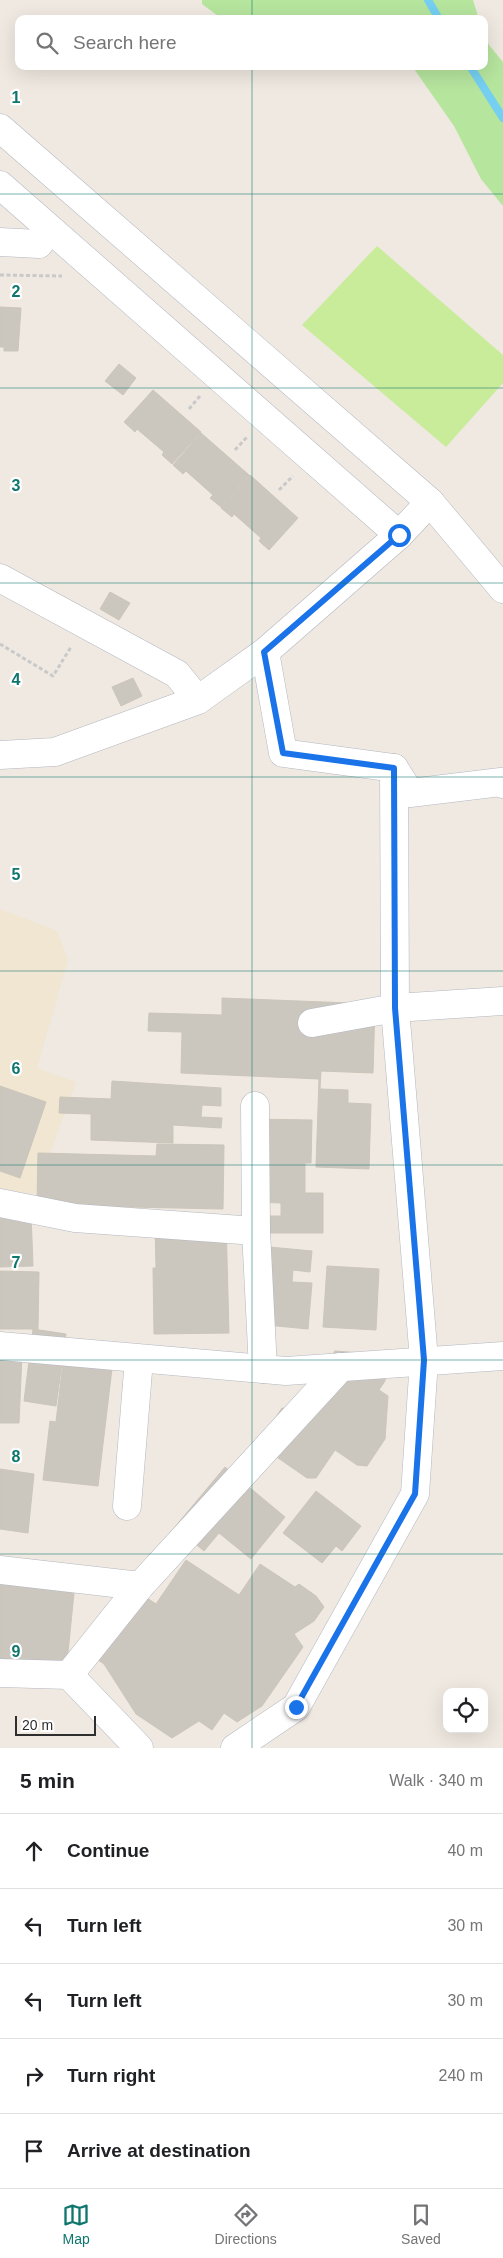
<!DOCTYPE html>
<html lang="en">
<head>
<meta charset="utf-8">
<style>
	:root { --surface:#fff; --page:#f2f2f2; --text:#202124; --muted:#757577; --line:#e0e0e0; --accent:#0f766e }
	body { margin:0; font-family:Arial,sans-serif; background:var(--page); color:var(--text) }
	.controls { position:absolute; right:15px; bottom:15px; display:grid; overflow:hidden; border-radius:10px; box-shadow:0 5px 20px #0002 }
	.controls button { width:45px; height:45px; display:grid; place-items:center; padding:0; border:0; border-bottom:1px solid var(--line); background:var(--surface); color:var(--text); font:25px sans-serif }
	.scale { position:absolute; left:15px; bottom:12px; width:81px; box-sizing:border-box; padding-left:5px; border:2px solid #2e2e2e; border-top:0; font-size:14px; line-height:18px; white-space:nowrap; color:#2e2e2e; -webkit-text-stroke:4px #fff; paint-order:stroke }
	.stop { position:absolute; width:15px; height:15px; margin:-11px; border:4px solid #1a73e8; border-radius:50%; background:#fff }
	.stop.end { background:#1a73e8; border-color:#fff; box-shadow:0 1px 5px #0008 }
	.list { margin:0; padding:0; list-style:none }
	h2 { display:flex; justify-content:space-between; align-items:center; height:65px; margin:0; padding:0 20px; font-size:21px }
	h2 small { font-size:16px; font-weight:400; color:var(--muted) }
	.list li { display:grid; grid-template-columns:32px 1fr auto; gap:15px; align-items:center; box-sizing:border-box; height:75px; padding:0 20px; border-top:1px solid var(--line) }
	.list b { display:block; font-size:19px; white-space:nowrap }
	.list em { font-size:16px; font-style:normal; color:var(--muted) }
	.icon { flex:none; width:28px; height:28px; fill:none; stroke:currentColor; stroke-width:2; stroke-linecap:round; stroke-linejoin:round }
	.map { position:relative; flex:none; width:503px; height:1748px; overflow:hidden }
	.search { position:absolute; background:var(--surface); box-shadow:0 5px 20px #0002; left:15px; right:15px; top:15px; height:55px; display:flex; align-items:center; gap:12px; box-sizing:border-box; padding:0 18px; border-radius:10px; color:var(--muted); font-size:19px }
	.sheet { height:440px; background:var(--surface) }
	nav { display:flex; justify-content:space-around; align-items:center; box-sizing:border-box; height:70px; border-top:1px solid var(--line); background:var(--surface); font-size:14px; color:var(--muted) }
	nav a { display:grid; justify-items:center; gap:2px }
	nav .on { color:var(--accent) }
	.map>svg:first-child { display:block }
	.education { fill:#f0e6d1 }
	.green { fill:#b6e59e }
	.pitch { fill:#c9ec9a }
	.lines { fill:none; stroke-linecap:round; stroke-linejoin:round }
	.stream { stroke:#75cff0; stroke-width:8 }
	.building { fill:#cbc7bf; stroke:#cbc5ba }
	.minor-casing { stroke:#b4b7c1; stroke-width:29 }
	.path { stroke:#c9c9c9; stroke-width:3; stroke-dasharray:4 2.5; stroke-linecap:butt }
	.minor { stroke:#fff; stroke-width:28 }
	.route { stroke:#1a73e8; stroke-width:6 }
	.grid { fill:none; stroke:#0f766e; stroke-width:1; stroke-opacity:0.55 }
	.grid-label { font-size:16px; text-anchor:middle; font-weight:bold; fill:#0f766e; stroke:#fff; stroke-width:4.5; stroke-linejoin:round; paint-order:stroke }
</style>
</head>
<body>
<div class="map">
<svg width="503" height="1748" viewBox="0 0 503 1748">
	<rect width="100%" height="100%" fill="#efe9e1"/>
	<polygon class="education" points="0,909 57,931 68,960 37,1068 76,1082 35,1194 0,1189"/>
	<g class="green">
		<polygon points="202,0 473,0 479,19 277,19 273,17 222,19 202,4"/>
		<polygon points="484,32 489,45 503,62 503,206 481,179 454,126 412,66 484,66"/>
	</g>
	<polygon class="pitch" points="377,246 503,355 503,383 446,447 302,325"/>
	<g class="lines">
		<g class="stream">
			<polyline points="428,0 439,19"/>
			<polyline points="470,66 503,118"/>
		</g>
	</g>
	<g class="building">
		<polygon points="0,307 21,308 18,351 4,351 4,347 0,347"/>
		<polygon points="119,364 136,378 123,395 105,381"/>
		<polygon points="153,390 201,432 172,464 162,455 164,452 137,429 135,432 124,422"/>
		<polygon points="201,433 249,475 221,507 210,498 213,495 186,471 183,474 173,465"/>
		<polygon points="250,475 298,518 269,550 259,541 261,538 234,514 232,517 221,508"/>
		<polygon points="110,592 130,603 119,620 100,609"/>
		<polygon points="133,678 142,696 121,706 112,687"/>
		<polygon points="222,998 375,1004 373,1073 321,1071 320,1089 348,1090 348,1103 371,1104 369,1169 316,1167 319,1079 181,1073 182,1032 148,1031 149,1013 222,1015"/>
		<polygon points="112,1081 221,1088 221,1106 202,1105 201,1117 222,1118 221,1128 173,1125 173,1143 91,1140 91,1114 59,1113 60,1097 111,1099"/>
		<polygon points="0,1086 46,1102 20,1178 0,1171"/>
		<polygon points="252,1119 312,1120 311,1163 305,1163 305,1193 323,1193 323,1233 251,1233 251,1216 281,1216 281,1203 252,1202"/>
		<polygon points="157,1144 224,1145 223,1209 37,1205 38,1153 156,1156"/>
		<polygon points="31,1213 33,1266 0,1267 0,1214"/>
		<polygon points="226,1220 229,1333 154,1334 153,1268 156,1268 155,1224"/>
		<polygon points="259,1246 312,1251 310,1272 293,1270 292,1282 312,1283 308,1329 256,1324"/>
		<polygon points="327,1266 379,1269 376,1330 323,1327"/>
		<polygon points="0,1271 39,1272 38,1329 0,1329"/>
		<polygon points="33,1329 66,1334 56,1406 24,1401"/>
		<polygon points="335,1351 376,1354 386,1361 385,1381 379,1390 388,1396 385,1439 367,1466 357,1465 335,1450 316,1478 307,1478 258,1444 282,1408 295,1410"/>
		<polygon points="0,1353 22,1354 19,1423 0,1423"/>
		<polygon points="64,1354 113,1360 98,1486 43,1480 50,1421 56,1422"/>
		<polygon points="225,1467 285,1517 251,1559 219,1533 204,1551 192,1541 139,1570"/>
		<polygon points="0,1469 34,1474 28,1533 0,1529"/>
		<polygon points="316,1491 361,1526 342,1551 336,1546 322,1563 283,1533"/>
		<polygon points="186,1560 239,1595 260,1564 295,1587 299,1584 316,1596 324,1607 314,1621 294,1634 303,1647 262,1706 237,1722 224,1713 212,1730 199,1721 172,1738 136,1714 104,1664 98,1660 129,1586 156,1604"/>
		<polygon points="0,1575 75,1583 66,1672 0,1665"/>
	</g>
	<g class="lines">
		<defs>
			<g id="minor">
				<polyline points="0,128 430,502 503,589"/>
				<polyline points="0,185 399,535"/>
				<polyline points="0,242 39,244"/>
				<polyline points="0,578 177,674 198,700"/>
				<polyline points="0,755 55,752 198,700 265,652"/>
				<polyline points="394,768 410,793 501,782 503,784"/>
				<polyline points="312,1023 395,1008 503,1001"/>
				<polyline points="255,1106 256,1231 263,1369"/>
				<polyline points="0,1203 75,1218 256,1231"/>
				<polyline points="0,1346 286,1371 503,1356"/>
				<polyline points="127,1506 139,1359"/>
				<polyline points="0,1570 140,1586"/>
				<polyline points="0,1673 69,1675"/>
				<polyline points="139,1748 69,1675 140,1586 341,1367"/>
				<polyline points="235,1748 296,1707 415,1494 424,1360 395,1008 394,768 283,753 265,652 399,535 430,502"/>
			</g>
		</defs>
		<use href="#minor" class="minor-casing"/>
		<g class="path">
			<polyline points="0,275 62,276"/>
			<polyline points="189,409 200,396"/>
			<polyline points="235,450 247,437"/>
			<polyline points="279,490 293,476"/>
			<polyline points="0,644 53,676 71,647"/>
		</g>
		<use href="#minor" class="minor"/>
	</g>
	<g class="lines">
		<polyline class="route" points="296,1707 415,1494 424,1360 395,1008 394,768 283,753 264,652 399,535"/>
	</g>
	<path class="grid" d="M252,0V19M252,66V1748M0,194H503M0,388H503M0,583H503M0,777H503M0,971H503M0,1165H503M0,1360H503M0,1554H503"/>
	<g class="grid-label">
		<text x="16" y="103">1</text>
		<text x="16" y="297">2</text>
		<text x="16" y="491">3</text>
		<text x="16" y="685">4</text>
		<text x="16" y="880">5</text>
		<text x="16" y="1074">6</text>
		<text x="16" y="1268">7</text>
		<text x="16" y="1462">8</text>
		<text x="16" y="1657">9</text>
	</g>
</svg>
<div class="controls">
<button><svg class="icon" aria-label="locate" viewBox="0 0 24 24"><circle cx="12" cy="12" r="6"/><path d="M12 2v4M12 18v4M2 12h4M18 12h4"/></svg></button>
</div>
<div class="scale">20 m</div>
<div class="stop" style="left:399px;top:535px"></div>
<div class="stop end" style="left:296px;top:1707px"></div>
<div class="search"><svg class="icon" aria-label="search" viewBox="0 0 24 24"><circle cx="10" cy="10" r="6"/><path d="M15 15l6 6"/></svg>Search here</div>
</div>
<section class="sheet">
<h2>5 min<small>Walk · 340 m</small></h2>
<ul class="list">
<li><svg class="icon" aria-label="ahead" viewBox="0 0 24 24"><path d="M12 20V5M6 11l6-6 6 6"/></svg><div><b>Continue</b></div><em>40 m</em></li>
<li><svg class="icon" aria-label="left" viewBox="0 0 24 24"><path d="M17 20v-9H6M10 6l-5 5 5 5"/></svg><div><b>Turn left</b></div><em>30 m</em></li>
<li><svg class="icon" aria-label="left" viewBox="0 0 24 24"><path d="M17 20v-9H6M10 6l-5 5 5 5"/></svg><div><b>Turn left</b></div><em>30 m</em></li>
<li><svg class="icon" aria-label="right" viewBox="0 0 24 24"><path d="M7 20v-9h11M14 6l5 5-5 5"/></svg><div><b>Turn right</b></div><em>240 m</em></li>
<li><svg class="icon" aria-label="arrive" viewBox="0 0 24 24"><path d="M6 21V4h12l-3 4 3 4H6"/></svg><div><b>Arrive at destination</b></div></li>
</ul>
</section>
<nav>
<a class="on"><svg class="icon" aria-label="map" viewBox="0 0 24 24"><path d="M3 6l6-2 6 2 6-2v14l-6 2-6-2-6 2zM9 4v14M15 6v14"/></svg>Map</a>
<a><svg class="icon" aria-label="directions" viewBox="0 0 24 24"><path d="M12 3l9 9-9 9-9-9zM9 14v-3h6M13 9l2 2-2 2"/></svg>Directions</a>
<a><svg class="icon" aria-label="saved" viewBox="0 0 24 24"><path d="M7 4h10v16l-5-4-5 4z"/></svg>Saved</a>
</nav>
</body>
</html>
